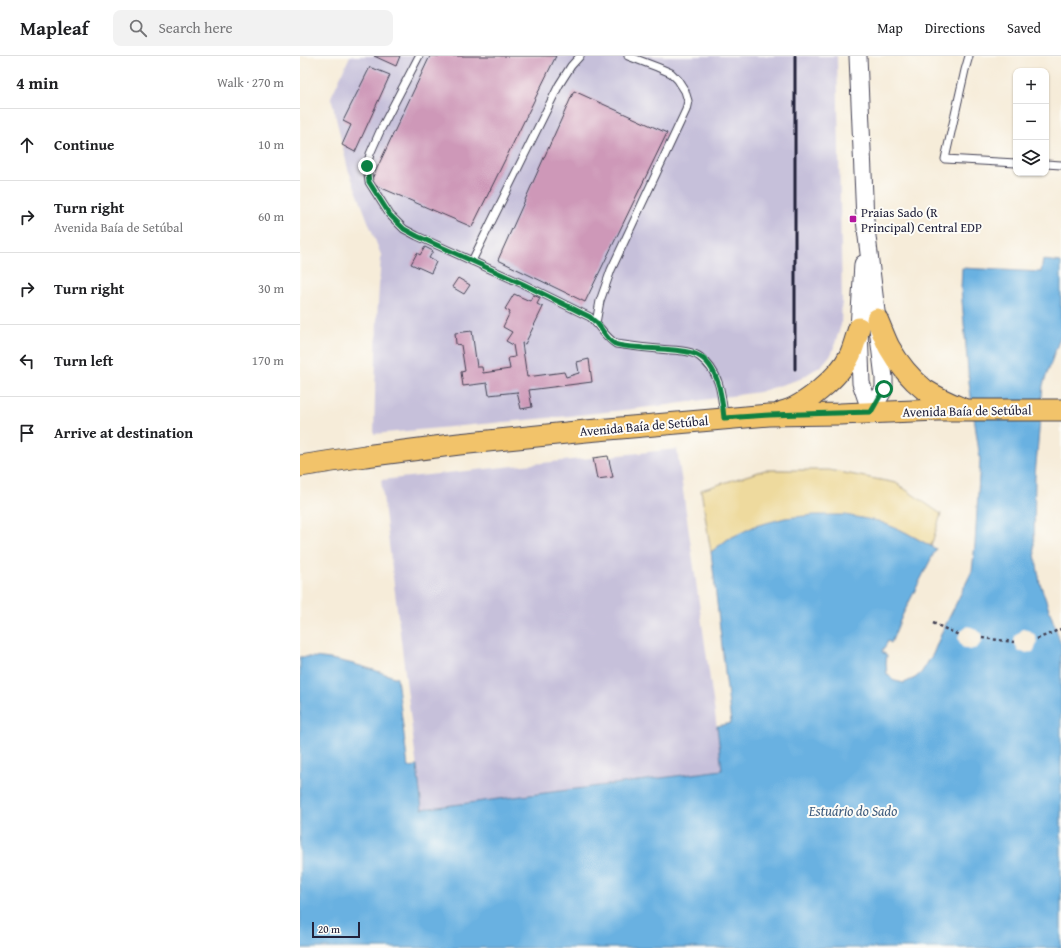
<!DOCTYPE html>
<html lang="en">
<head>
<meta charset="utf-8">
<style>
	:root { --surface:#fff; --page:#f2f2f2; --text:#202124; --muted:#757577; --line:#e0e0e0 }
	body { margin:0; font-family:"Gentium Book Plus",serif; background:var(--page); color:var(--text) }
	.controls { position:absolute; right:12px; top:12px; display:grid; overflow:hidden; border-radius:8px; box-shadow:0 1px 3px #0004 }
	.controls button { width:36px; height:36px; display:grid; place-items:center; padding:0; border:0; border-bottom:1px solid var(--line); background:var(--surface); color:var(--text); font:20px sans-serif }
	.scale { position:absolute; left:12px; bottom:10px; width:48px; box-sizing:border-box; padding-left:4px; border:2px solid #22223b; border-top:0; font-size:11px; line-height:14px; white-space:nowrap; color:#22223b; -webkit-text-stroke:3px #fdfcf7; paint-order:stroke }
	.stop { position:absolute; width:12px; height:12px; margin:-9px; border:3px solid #0b8043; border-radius:50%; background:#fff }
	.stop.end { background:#0b8043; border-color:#fff; box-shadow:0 1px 4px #0008 }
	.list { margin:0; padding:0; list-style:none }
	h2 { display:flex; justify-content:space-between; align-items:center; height:52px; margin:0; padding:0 16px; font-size:17px }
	h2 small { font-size:13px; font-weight:400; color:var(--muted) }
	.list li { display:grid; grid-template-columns:26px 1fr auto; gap:12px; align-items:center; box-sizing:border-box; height:72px; padding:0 16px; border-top:1px solid var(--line) }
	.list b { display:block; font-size:15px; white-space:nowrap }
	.list p { margin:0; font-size:13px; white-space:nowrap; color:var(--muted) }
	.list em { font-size:13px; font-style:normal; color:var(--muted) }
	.icon { flex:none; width:22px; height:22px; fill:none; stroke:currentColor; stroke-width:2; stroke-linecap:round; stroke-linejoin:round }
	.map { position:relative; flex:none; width:761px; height:892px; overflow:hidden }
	header { display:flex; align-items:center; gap:24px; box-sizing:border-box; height:56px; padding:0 20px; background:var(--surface); border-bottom:1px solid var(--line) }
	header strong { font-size:19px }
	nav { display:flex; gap:22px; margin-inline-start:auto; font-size:14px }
	.search { width:280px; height:36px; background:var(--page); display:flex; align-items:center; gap:10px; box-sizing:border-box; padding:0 14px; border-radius:8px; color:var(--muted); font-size:15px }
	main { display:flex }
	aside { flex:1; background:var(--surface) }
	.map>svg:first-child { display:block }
	.industrial { fill:#c6c0da }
	.sand { fill:#eeda9e; stroke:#887e6c }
	.water { fill:#69b1e1; stroke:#466a8e }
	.pier { fill:#f6ecd9 }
	.building { fill:#ce98b8 }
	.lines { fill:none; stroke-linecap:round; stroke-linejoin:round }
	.service-casing { stroke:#424053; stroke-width:9 }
	.tertiary-casing { stroke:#424053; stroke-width:19 }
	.primary-casing { stroke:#424053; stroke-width:23 }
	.path { stroke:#424053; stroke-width:2.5; stroke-dasharray:3 3; stroke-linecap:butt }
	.service { stroke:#fff; stroke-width:7 }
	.tertiary { stroke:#fff; stroke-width:17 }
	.primary { stroke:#f2c36a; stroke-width:21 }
	.rail { stroke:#22223b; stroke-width:3 }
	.route { stroke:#0b8043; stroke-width:5 }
	.poi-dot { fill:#b5179e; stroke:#fdfcf7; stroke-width:1.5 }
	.labels { text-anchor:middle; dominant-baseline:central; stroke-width:4; stroke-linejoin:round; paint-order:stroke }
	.poi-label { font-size:13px; fill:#22223b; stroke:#fdfcf7; text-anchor:start }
	.street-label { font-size:13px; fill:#22223b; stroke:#fdfcf7 }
	.water-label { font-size:14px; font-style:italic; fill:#3e5b7d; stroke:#fdfcf7 }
</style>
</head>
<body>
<header>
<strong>Mapleaf</strong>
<div class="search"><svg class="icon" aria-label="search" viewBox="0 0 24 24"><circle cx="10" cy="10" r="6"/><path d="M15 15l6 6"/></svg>Search here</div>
<nav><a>Map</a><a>Directions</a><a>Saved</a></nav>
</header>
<main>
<aside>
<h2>4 min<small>Walk · 270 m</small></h2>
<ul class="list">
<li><svg class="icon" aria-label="ahead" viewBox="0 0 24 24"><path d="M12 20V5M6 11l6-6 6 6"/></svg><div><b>Continue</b></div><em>10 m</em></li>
<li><svg class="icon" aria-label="right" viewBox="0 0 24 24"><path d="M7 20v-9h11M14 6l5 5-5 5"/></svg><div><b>Turn right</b><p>Avenida Baía de Setúbal</p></div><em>60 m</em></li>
<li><svg class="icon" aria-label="right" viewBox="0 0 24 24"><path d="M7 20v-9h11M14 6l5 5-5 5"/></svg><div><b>Turn right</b></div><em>30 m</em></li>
<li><svg class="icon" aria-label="left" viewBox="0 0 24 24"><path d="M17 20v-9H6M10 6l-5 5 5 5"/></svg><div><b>Turn left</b></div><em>170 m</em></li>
<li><svg class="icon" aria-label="arrive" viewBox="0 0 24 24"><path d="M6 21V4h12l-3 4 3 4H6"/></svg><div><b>Arrive at destination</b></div></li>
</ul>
</aside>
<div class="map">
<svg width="761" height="892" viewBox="0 0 761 892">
	<rect width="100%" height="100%" fill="#fdfcf7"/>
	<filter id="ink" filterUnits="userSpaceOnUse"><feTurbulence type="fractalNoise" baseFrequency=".025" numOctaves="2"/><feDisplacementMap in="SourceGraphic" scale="8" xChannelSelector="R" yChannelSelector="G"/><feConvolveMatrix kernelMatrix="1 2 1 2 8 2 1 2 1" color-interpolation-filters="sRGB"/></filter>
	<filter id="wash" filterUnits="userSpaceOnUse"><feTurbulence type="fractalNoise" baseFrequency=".012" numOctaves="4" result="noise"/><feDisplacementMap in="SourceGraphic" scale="16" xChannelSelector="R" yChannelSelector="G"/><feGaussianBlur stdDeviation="0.9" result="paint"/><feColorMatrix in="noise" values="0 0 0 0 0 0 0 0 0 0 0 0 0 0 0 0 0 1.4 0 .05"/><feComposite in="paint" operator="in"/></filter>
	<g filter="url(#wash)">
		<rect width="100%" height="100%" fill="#f6ecd9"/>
		<g class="industrial">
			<polygon points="50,0 537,0 542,241 541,269 532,297 522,309 500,323 459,336 368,349 269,360 74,378 77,262 81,199 48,113 31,41"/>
			<polygon points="377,393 423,714 122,753 81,424"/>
		</g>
		<polygon class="sand" points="465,414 529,414 596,427 641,458 631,490 605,476 578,465 428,483 411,496 401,434"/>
		<path class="water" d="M743,204L761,206V279L743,329L735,420L734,492L740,527L761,588V892H0V601C33,600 66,611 97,622L108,711L117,710L122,753L422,714L417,670L431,667L411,496L428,483L455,470L485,462L514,459H545L578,465L605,476L636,493L602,560L591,587L588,585L582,596L587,599L586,607L587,618L595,625L604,627L615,622L621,617L633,598L642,576L672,515L675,488L680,403L669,326L661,233L662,212L741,216Z"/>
		<g class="pier">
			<polygon points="668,570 674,572 681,577 682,585 677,592 669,594 662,591 658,583 660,576"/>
			<polygon points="723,573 730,575 736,580 737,588 733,596 724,597 718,594 714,586 715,580"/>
		</g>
		<g id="blocks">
			<g class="building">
				<polygon points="74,0 100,0 96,10"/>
				<polygon points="130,0 256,0 172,171 70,127"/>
				<polygon points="70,11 90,19 55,96 42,89 51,69 43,65"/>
				<polygon points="274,35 367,77 285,246 198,204"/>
				<polygon points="125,191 133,195 129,202 136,206 131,217 111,208 117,197 120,199"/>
				<polygon points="158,222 170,229 164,238 152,231"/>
				<polygon points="214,238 230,245 233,239 240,242 237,248 243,251 225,288 222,287 227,321 264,316 266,321 279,317 277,306 289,303 292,326 229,334 232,351 221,353 217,336 189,339 187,327 163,330 161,316 165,315 161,289 156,288 155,277 172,275 177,311 182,311 183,317 210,313 208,302 215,301 213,289 206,285 212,276 203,271 210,256 205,253"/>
				<polygon points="308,400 313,421 297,423 293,402"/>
			</g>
		</g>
	</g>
	<g filter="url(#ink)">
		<use href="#blocks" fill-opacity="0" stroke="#424053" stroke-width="1"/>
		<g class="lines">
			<defs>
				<g id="service">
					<path d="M119,0L81,73L70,98L67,110L69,126L90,159L104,173L117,180L223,228L290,261C299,269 305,281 316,288C330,290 344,292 359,293C372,295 389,293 400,301C408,307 415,317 418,326C422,337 423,350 424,362"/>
					<polyline points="669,0 665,14 645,103 716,107"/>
					<polyline points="746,108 761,109"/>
					<polyline points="172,205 259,29 271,10 280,0"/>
					<polyline points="296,267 300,245 311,214 386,54 388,45 385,35 378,24 371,17 357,11 328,0"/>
				</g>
				<g id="tertiary">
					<polyline points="558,0 565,164 584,322 584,333 571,356"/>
					<polyline points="563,208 559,272 561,327 571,356"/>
				</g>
				<g id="primary">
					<path d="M577,263C581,272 585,283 589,291C598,307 611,323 625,334C636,341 649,347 661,352"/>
					<path d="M482,356C504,351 540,320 550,299C554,290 556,281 559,272"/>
					<polyline points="0,410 65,400 159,388 286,375 469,359 540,358 638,354 761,354"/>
				</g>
			</defs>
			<use href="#service" class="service-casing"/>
			<use href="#tertiary" class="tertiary-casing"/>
			<use href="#primary" class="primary-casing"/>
			<g class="path">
				<polyline points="633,567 659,579"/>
				<polyline points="682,582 714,586"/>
				<polyline points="737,583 761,573"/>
			</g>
			<use href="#service" class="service"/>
			<use href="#tertiary" class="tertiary"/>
			<use href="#primary" class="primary"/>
			<polyline class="rail" points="495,0 495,313"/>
		</g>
	</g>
	<g class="lines" filter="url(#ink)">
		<path class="route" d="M67,110L69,126L90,159L104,173L117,180L223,228L290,261C292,263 294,265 297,267C303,274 307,284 315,288C323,291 334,291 343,292C359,293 376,293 392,297C418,304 422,340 424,362L469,359L571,356L584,333"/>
	</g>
	<rect class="poi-dot" x="549" y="159" width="8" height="8" rx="2"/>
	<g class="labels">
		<g class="poi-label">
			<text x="561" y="156">Praias Sado (R<tspan x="561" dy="15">Principal) Central EDP</tspan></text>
		</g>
		<g class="street-label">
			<text transform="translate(667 355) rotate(-1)">Avenida Baía de Setúbal</text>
			<text transform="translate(344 370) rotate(-5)">Avenida Baía de Setúbal</text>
		</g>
		<g class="water-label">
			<text x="553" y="755">Estuário do Sado</text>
		</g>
	</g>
</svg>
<div class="controls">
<button>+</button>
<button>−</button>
<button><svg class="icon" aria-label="layers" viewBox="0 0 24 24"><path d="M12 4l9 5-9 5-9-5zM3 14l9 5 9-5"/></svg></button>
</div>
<div class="scale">20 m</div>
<div class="stop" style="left:584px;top:333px"></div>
<div class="stop end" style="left:67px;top:110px"></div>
</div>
</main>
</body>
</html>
